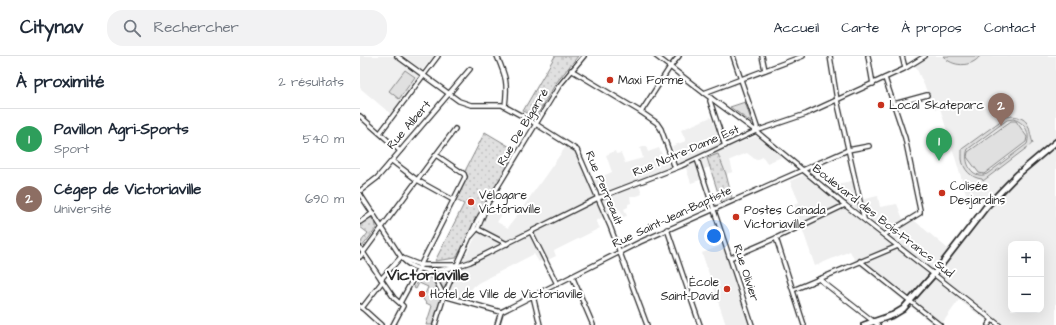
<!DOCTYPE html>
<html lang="fr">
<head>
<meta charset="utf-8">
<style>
	:root { --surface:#fff; --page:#f2f2f3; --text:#1f2937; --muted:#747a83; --line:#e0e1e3; --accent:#c8321e }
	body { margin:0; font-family:"Architects Daughter",sans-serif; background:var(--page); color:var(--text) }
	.controls { position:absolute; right:12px; bottom:12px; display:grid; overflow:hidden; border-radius:8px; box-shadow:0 4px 16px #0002 }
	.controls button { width:36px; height:36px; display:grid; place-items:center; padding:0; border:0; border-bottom:1px solid var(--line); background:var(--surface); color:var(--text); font:20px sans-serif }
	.you { position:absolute; left:354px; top:180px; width:14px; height:14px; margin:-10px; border:3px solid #fff; border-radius:50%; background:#1a73e8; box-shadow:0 0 0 6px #1a73e833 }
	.badge { display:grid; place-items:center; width:26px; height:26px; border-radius:50%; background:var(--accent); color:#fff; font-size:13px; font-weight:700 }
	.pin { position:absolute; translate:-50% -33px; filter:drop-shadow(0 1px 2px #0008) }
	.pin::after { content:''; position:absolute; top:21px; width:14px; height:12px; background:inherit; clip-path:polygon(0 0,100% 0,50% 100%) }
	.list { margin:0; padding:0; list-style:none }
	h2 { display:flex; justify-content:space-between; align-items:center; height:52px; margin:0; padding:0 16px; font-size:17px }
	h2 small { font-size:13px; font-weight:400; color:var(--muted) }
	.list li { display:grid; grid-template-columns:26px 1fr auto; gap:12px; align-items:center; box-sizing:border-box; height:60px; padding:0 16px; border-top:1px solid var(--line) }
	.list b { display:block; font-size:15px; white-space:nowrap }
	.list p { margin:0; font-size:13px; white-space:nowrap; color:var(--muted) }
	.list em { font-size:13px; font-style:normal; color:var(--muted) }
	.icon { flex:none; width:22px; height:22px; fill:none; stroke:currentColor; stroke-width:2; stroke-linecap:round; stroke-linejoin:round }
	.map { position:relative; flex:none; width:696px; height:269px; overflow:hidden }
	header { display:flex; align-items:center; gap:24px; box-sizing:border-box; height:56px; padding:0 20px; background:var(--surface); border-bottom:1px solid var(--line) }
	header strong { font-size:19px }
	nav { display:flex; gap:22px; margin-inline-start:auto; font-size:14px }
	.search { width:280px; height:36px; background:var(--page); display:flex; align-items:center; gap:10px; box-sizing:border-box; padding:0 14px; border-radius:16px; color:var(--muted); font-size:15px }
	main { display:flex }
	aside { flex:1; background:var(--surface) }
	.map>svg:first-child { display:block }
	.built { fill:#efefef; fill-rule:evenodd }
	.green { fill:#e0e0e0; stroke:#868686; fill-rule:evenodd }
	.park { fill:url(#park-dots); stroke:#868686 }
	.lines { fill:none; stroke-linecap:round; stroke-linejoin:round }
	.minor-casing { stroke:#2b2b2b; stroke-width:6 }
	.major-casing { stroke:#2b2b2b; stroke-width:8 }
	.minor { stroke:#fff; stroke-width:3.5 }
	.major { stroke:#fff; stroke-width:4.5 }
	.poi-dot { fill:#c8321e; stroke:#fff; stroke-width:1.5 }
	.labels { text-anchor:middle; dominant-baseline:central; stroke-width:4; stroke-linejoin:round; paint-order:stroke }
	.poi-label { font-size:12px; fill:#2b2b2b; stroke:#fff; text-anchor:start }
	.street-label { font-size:12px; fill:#2b2b2b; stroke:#fff }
	.district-label { font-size:16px; font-weight:bold; fill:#2b2b2b; stroke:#fff }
</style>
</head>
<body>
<header>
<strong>Citynav</strong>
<div class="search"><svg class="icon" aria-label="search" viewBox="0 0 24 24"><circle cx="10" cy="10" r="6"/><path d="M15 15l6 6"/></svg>Rechercher</div>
<nav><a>Accueil</a><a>Carte</a><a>À propos</a><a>Contact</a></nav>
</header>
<main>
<aside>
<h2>À proximité<small>2 résultats</small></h2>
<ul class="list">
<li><span class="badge" style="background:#2e9e5b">1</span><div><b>Pavillon Agri-Sports</b><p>Sport</p></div><em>540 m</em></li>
<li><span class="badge" style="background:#8d6e63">2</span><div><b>Cégep de Victoriaville</b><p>Université</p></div><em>690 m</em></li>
</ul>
</aside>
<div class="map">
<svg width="696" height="269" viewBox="0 0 696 269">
	<defs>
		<pattern id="park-dots" width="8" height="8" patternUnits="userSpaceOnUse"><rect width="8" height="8" fill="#e0e0e0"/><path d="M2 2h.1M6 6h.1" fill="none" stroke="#c0c0c0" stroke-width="1.8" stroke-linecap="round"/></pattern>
	</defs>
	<rect width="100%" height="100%" fill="#fff"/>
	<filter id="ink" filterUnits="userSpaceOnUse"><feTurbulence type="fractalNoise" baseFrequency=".025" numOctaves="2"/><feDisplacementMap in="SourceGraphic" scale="8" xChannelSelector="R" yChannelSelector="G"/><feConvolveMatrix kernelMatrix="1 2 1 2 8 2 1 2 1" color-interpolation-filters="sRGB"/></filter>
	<g filter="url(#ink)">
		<g class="built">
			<polygon points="0,0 36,0 62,19 32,59 0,32"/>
			<polygon points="44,0 74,0 62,14"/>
			<path d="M565,0H696V269H624L627,265L599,244L581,269H574L496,207L490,195L455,210L434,149L439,146L430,125L448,117L474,136L481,127L497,124L500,144L518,140L520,151L537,148L543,163L549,160L588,193L626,151L622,146L617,144H608L580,52L575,53L554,7ZM651,188H681V254H651Z"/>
			<polygon points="351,61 363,93 397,80 422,101 407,107 403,101 396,104 387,97 370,104 373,116 366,118 358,98 347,102 350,111 341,114 343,123 331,127 325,109 278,127 282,138 277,140 270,140 271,147 268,148 268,151 264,153 267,160 263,161 260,153 248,158 236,165 240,172 194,195 196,200 188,204 187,202 179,206 174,198 118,227 113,231 105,244 88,239 98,214 131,152 137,150 145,154 137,166 148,172 207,89 217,94 231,125 252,116 246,99 255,95 256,98 261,97 265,107 283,102 280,92 286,90 288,96 299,92 303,101 309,99 314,96 312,90 326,85 321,74"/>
			<polygon points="366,188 392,269 366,269 342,197"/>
		</g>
		<g class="green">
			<path d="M583,0H620C611,12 592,11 583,0Z"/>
			<polygon points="45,14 55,21 39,43 29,35"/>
			<polygon points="385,46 392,67 370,51"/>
			<path d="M652,60C672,62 668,74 673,87L623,125L622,123C611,122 603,113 602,103C602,99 602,96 602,93L646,61ZM653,63C664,66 671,76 667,88L627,118C612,124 603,106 608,93L647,64Z"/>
			<polygon points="651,65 656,65 667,81 666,86 624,118 619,117 607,101 608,96"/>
			<path d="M63,215C74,219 78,230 82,240L72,269H66L72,250L66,247L63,243L68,231L59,227L56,233L54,232L61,217Z"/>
			<polygon points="92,215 84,235 71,216"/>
		</g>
		<g class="park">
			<polygon points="195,0 218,0 196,27 179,56 173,59 163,55"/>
			<polygon points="125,76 157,95 96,202 75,205 104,148 96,144 108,120 104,117"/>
			<polygon points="358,98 366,118 372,142 361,146 347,102"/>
			<polygon points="9,161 11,161 16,169 16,173 2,191 0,187 8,177 0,171 0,168"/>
		</g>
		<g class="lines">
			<defs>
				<g id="minor">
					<polyline points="37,0 99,45 111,49 142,49 171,65 217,94 250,170 287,269"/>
					<path d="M137,0C146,21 148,27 145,50"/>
					<polyline points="296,0 344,37 396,75 485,149 639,269"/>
					<polyline points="373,0 397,71 396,75"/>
					<polyline points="402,0 405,14"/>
					<polyline points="470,0 477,44 504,163"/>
					<polyline points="508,0 513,28"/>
					<polyline points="542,0 545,12"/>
					<polyline points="211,14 281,56 297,67 301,73 315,112"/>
					<polyline points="344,37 443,0"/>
					<polyline points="351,42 350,45 365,90"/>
					<polyline points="534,48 567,39"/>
					<polyline points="281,56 310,11 319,0"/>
					<polyline points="0,60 40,95"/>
					<polyline points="20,77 78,0"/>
					<polyline points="337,103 392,269"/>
					<polyline points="32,105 57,124 93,144"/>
					<polyline points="0,135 17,122 24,114 110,13"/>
					<path d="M0,138L41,201C58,222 88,214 110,206L238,142L321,110L396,75L446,58L544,13L565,0"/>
					<polyline points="0,166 13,157"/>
					<polyline points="307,173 340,269"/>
					<polyline points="120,174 147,188"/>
					<polyline points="171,176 197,228"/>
					<polyline points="524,179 560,157 560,154 545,82 525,22"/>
					<polyline points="111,180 118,172 124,157"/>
					<polyline points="416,182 444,269"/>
					<polyline points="0,192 34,242 43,250 33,269"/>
					<polyline points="0,201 95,73"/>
					<polyline points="42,202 60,209 96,209"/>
					<polyline points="370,202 416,182 485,149"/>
					<polyline points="500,205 580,269"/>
					<polyline points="66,214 74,221 84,240"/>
					<polyline points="212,220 233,269"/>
					<polyline points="21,223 41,201"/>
					<polyline points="459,223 518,269"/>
					<polyline points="433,234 538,190"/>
					<polyline points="84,240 141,256"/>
					<polyline points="173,240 180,269"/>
					<polyline points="40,247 58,214 105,121 104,118 76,99"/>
					<polyline points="0,250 21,269"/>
					<polyline points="2,252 22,226"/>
					<polyline points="75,269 84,240 97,209 117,165 199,30 224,0"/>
					<polyline points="137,269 141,256 280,186 488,94 509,90"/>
					<polyline points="628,269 632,264"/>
				</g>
				<polyline id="major" points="504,269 533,259 543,253 574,218 626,151 657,119 696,86"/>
			</defs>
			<use href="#minor" class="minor-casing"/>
			<use href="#major" class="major-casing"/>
			<use href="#minor" class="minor"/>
			<use href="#major" class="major"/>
		</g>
	</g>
	<g class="poi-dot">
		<circle cx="250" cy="24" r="4"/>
		<circle cx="521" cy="49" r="4"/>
		<circle cx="582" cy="137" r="4"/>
		<circle cx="111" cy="146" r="4"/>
		<circle cx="376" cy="161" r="4"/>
		<circle cx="367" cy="233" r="4"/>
		<circle cx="62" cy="238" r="4"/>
	</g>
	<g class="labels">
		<g class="poi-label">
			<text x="258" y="24">Maxi Forme</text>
			<text x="529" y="49">Local Skateparc</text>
			<text x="590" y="130">Colisée<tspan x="590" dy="14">Desjardins</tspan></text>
			<text x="119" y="139">Vélogare<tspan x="119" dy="14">Victoriaville</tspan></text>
			<text x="384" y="154">Postes Canada<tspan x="384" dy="14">Victoriaville</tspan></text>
			<text x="359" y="226" text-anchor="end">École<tspan x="359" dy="14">Saint-David</tspan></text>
			<text x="70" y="238">Hotel de Ville de Victoriaville</text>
		</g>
		<g class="street-label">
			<text transform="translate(49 69) rotate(-49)">Rue Albert</text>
			<text transform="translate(163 71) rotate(-59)">Rue De Bigarré</text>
			<text transform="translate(326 95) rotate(-23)">Rue Notre-Dame Est</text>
			<text transform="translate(244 132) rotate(67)">Rue Perreault</text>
			<text transform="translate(312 161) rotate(-25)">Rue Saint-Jean-Baptiste</text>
			<text transform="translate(523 165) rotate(38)">Boulevard des Bois-Francs Sud</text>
			<text transform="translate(386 217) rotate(72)">Rue Olivier</text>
		</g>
		<g class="district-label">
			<text x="68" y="219">Victoriaville</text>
		</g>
	</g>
</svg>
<div class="controls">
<button>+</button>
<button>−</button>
</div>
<div class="you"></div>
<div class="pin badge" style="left:579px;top:105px;background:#2e9e5b">1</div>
<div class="pin badge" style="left:641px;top:70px;background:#8d6e63">2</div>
</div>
</main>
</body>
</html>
